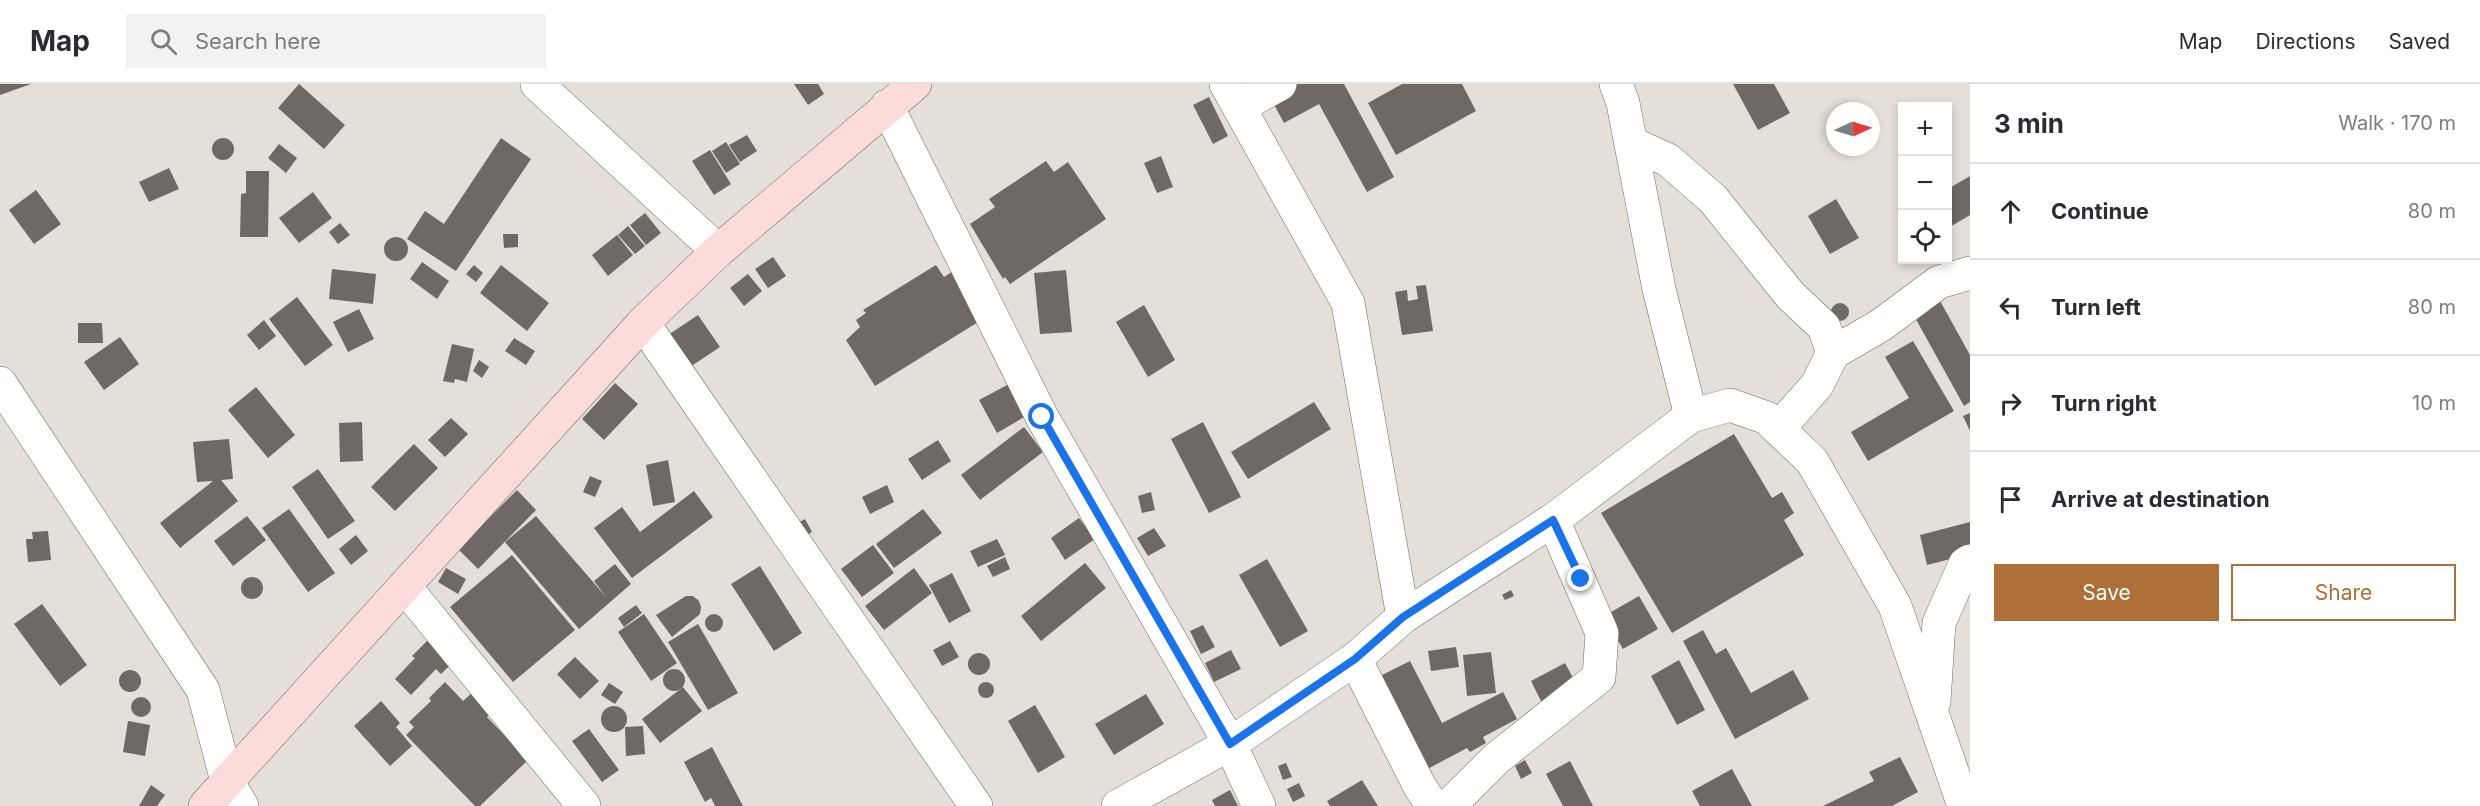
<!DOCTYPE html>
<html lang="en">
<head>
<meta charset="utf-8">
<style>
	:root { --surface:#fff; --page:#f2f2f3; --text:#2b2b33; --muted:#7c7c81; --line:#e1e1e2; --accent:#af6f38 }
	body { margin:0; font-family:Inter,sans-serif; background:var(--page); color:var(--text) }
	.controls { position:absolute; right:18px; top:18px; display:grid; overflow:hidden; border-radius:0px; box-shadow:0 3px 9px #0003 }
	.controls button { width:54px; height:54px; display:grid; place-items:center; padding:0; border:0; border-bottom:2px solid var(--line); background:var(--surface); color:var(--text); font:30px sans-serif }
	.compass { position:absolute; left:1826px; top:18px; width:54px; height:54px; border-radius:50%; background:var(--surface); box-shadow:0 3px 9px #0003; rotate:86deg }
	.stop { position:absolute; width:18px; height:18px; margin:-14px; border:4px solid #1a73e8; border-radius:50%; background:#fff }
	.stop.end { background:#1a73e8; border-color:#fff; box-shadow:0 2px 6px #0008 }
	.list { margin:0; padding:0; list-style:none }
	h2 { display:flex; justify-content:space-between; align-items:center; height:78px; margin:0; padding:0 24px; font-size:26px }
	h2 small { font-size:20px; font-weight:400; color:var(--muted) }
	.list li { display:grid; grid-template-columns:39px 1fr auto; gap:18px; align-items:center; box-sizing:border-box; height:96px; padding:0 24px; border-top:2px solid var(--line) }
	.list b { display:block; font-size:22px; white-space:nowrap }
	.list em { font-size:20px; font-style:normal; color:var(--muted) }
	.actions { display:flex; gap:12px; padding:18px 24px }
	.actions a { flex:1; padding:14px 0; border:2px solid var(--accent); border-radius:0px; text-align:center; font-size:21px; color:var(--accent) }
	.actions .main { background:var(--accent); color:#fff }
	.icon { flex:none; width:33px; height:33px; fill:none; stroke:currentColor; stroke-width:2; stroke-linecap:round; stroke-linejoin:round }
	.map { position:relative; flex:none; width:1970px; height:722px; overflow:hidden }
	header { display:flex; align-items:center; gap:36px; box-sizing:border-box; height:84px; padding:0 30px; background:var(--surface); border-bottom:2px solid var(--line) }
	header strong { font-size:28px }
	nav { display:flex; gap:33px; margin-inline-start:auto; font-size:21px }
	.search { width:420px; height:54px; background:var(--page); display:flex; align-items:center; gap:15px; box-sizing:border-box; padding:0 21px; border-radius:0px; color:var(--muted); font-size:22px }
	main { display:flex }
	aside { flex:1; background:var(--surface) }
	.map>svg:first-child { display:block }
	.building { fill:#6e6964 }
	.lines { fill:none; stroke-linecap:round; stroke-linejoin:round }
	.street-casing { stroke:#6e6a65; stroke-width:34 }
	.secondary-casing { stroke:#6e6a65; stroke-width:34 }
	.street { stroke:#fff; stroke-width:33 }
	.secondary { stroke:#fcdbdb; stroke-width:33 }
	.route { stroke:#1a73e8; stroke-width:8 }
</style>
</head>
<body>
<header>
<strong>Map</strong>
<div class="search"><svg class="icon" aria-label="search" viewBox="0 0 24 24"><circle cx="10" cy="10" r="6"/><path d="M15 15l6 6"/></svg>Search here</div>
<nav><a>Map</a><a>Directions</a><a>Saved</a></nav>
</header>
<main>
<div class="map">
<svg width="1970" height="722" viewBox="0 0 1970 722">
	<rect width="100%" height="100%" fill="#e4dfd9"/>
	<g class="building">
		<polygon points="0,0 31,0 0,11"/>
		<polygon points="299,0 345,41 324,65 278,24"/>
		<polygon points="794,0 818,0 824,10 808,21"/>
		<polygon points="1298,0 1344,0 1394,93 1367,108 1319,20 1284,39 1271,15"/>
		<polygon points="1402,0 1462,0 1476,27 1396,71 1368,19"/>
		<polygon points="1733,0 1774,0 1790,29 1758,46"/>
		<polygon points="1209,13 1228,52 1213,60 1193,21"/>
		<polygon points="747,51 757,67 740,78 729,61"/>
		<circle cx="223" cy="65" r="11"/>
		<polygon points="501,54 531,75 456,187 407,155 425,127 444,140"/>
		<polygon points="726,58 740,80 726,89 712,67"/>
		<polygon points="279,60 297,74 286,89 268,74"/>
		<polygon points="710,66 731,100 714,111 692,77"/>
		<polygon points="1161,72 1173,103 1157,109 1144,79"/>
		<polygon points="1046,77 1054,88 1068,78 1106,135 1010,200 1005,193 1003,195 970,140 995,123 989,115"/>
		<polygon points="169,84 179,105 149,118 139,98"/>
		<polygon points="246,87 269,87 268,153 240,153 241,110 246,109"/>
		<polygon points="1970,92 1970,131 1948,144 1948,105"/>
		<polygon points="36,106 61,140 34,160 9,126"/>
		<polygon points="313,108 332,134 299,159 279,134"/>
		<polygon points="1836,115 1859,154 1830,170 1808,132"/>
		<polygon points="645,129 661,149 646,161 630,141"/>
		<polygon points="340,139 350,151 338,160 329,148"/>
		<polygon points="628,142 645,162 635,170 618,151"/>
		<polygon points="503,150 518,150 518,163 504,164"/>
		<polygon points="617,151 633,171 608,192 592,171"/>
		<circle cx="396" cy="165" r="12"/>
		<polygon points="773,173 786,192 768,204 755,185"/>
		<polygon points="422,178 449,197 437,215 410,195"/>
		<polygon points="474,181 483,189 476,198 466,190"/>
		<polygon points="501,181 549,219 527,247 480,209"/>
		<polygon points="936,181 944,193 953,187 983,235 875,302 846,256 860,243 856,236 866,229 863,226"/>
		<polygon points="332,185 376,190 373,220 329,215"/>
		<polygon points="1066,186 1072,248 1040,250 1034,189"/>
		<polygon points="748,190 762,207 744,222 730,204"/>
		<polygon points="1426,201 1433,247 1402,251 1395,208 1407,206 1408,217 1418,215 1416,202"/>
		<polygon points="297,213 333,261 305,282 269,235"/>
		<polygon points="1939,215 1970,271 1970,318 1964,322 1913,230"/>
		<circle cx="1840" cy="228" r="9"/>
		<polygon points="1144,221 1175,276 1148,293 1116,238"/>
		<polygon points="359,225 374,255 348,268 333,238"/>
		<polygon points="698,231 720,263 684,287 662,255"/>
		<polygon points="264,236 276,252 259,266 247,251"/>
		<polygon points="78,239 102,239 103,259 78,259"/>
		<polygon points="120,253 139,280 104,306 84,278"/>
		<polygon points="514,254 535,267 526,281 505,267"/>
		<polygon points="1913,257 1954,327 1868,377 1851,348 1909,314 1885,273"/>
		<polygon points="452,260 474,265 467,298 455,295 454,299 443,297"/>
		<polygon points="479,276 489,283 482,294 473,287"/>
		<polygon points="615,299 638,320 604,356 582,335"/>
		<polygon points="1009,300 1026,332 997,349 979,316"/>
		<polygon points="256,303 295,351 268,374 228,326"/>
		<polygon points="1314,318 1331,345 1248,395 1231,368"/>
		<polygon points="1970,329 1970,347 1963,332"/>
		<polygon points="451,334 468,350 445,373 428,356"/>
		<polygon points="362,338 363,377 340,378 339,339"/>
		<polygon points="1203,338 1241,413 1209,429 1171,355"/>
		<polygon points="1024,343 1043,368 980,416 961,391"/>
		<polygon points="1734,350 1772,414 1782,408 1794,429 1784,436 1804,471 1672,549 1601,429"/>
		<polygon points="229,355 233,395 221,396 238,417 180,464 160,439 213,397 197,398 193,358"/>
		<polygon points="938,356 951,377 922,396 908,375"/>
		<polygon points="414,360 438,384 395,427 371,403"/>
		<polygon points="668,376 675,418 653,422 646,381"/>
		<polygon points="318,385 355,437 328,455 292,403"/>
		<polygon points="590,392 602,397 595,413 583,408"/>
		<polygon points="887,401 894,418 870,430 862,413"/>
		<polygon points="517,406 536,426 478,485 458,465"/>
		<polygon points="694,407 713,433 632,494 594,444 622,423 640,448"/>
		<polygon points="1151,408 1155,426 1142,429 1138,412"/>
		<polygon points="289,425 335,489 308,508 262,444"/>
		<polygon points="923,425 942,449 894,484 876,460"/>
		<polygon points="247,432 266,456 233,482 214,457"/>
		<polygon points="536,432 606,513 594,497 615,480 631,500 579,545 505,458"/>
		<polygon points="1079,434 1095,455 1065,476 1051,454"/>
		<polygon points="805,435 812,448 796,457 788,444"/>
		<polygon points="1970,438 1970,470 1927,481 1920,451"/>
		<polygon points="1154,444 1166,462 1148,472 1137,454"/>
		<polygon points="48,447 51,476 28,478 26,455 33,455 32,448"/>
		<polygon points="356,451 368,467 351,481 339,465"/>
		<polygon points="997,455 1005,471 978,483 970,467"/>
		<polygon points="873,461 894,489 862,513 841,485"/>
		<polygon points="512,471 575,546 513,598 450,523"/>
		<polygon points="1005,473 1010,485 993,493 987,482"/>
		<polygon points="1267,475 1308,547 1280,563 1239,491"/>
		<polygon points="1085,479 1106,504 1041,557 1021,532"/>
		<polygon points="760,482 802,549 774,567 731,500"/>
		<polygon points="446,484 466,495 458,510 438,498"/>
		<polygon points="914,484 932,509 884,546 865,522"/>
		<polygon points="952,489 971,527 949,539 929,501"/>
		<circle cx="252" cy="504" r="11"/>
		<polygon points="1511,506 1514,512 1505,516 1502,511"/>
		<polygon points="686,512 693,512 699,517 701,523 700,530 672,553 656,531"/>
		<polygon points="1639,512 1658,545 1623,565 1604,532"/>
		<polygon points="42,520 87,581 60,602 14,540"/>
		<polygon points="636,521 642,529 624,543 618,534"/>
		<circle cx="714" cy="539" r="9"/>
		<polygon points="644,530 677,579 651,597 618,548"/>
		<polygon points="698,540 738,609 708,626 668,558"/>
		<polygon points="1203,541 1215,563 1201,570 1190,547"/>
		<polygon points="1703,546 1716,570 1726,564 1751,609 1793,586 1809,615 1735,655 1683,557"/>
		<polygon points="431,553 455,576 441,590 436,585 411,611 395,595 415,574 412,572"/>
		<polygon points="950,557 959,573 942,582 933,566"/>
		<polygon points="1456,563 1459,583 1431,587 1428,567"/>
		<polygon points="1231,566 1241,585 1214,598 1205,579"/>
		<polygon points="1491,568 1496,609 1467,612 1463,571"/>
		<circle cx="979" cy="580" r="11"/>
		<polygon points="575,573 599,597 580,615 557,590"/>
		<polygon points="1679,576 1705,626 1677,641 1651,592"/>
		<polygon points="1410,577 1442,639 1503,608 1517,635 1483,653 1486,659 1470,668 1467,664 1420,689 1380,592"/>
		<polygon points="1565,579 1579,605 1544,623 1531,597"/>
		<circle cx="674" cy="596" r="11"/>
		<circle cx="130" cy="597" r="11"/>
		<circle cx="986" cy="606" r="8"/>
		<polygon points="445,598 463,617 474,607 493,627 487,633 528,676 480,722 475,722 406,651 414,643 409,638 431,617 429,614"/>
		<polygon points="609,599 623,608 615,620 601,611"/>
		<polygon points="683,603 702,627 660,659 642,635"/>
		<polygon points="1146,610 1164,640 1114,671 1095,640"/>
		<circle cx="141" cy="623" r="10"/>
		<polygon points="381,617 400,639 396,643 412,662 390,682 354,642"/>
		<polygon points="1035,621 1065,673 1038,689 1008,637"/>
		<circle cx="614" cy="635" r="13"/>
		<polygon points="128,637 150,641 145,672 123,668"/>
		<polygon points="643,642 645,670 626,672 625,643"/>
		<polygon points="589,645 619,686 602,698 572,657"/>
		<polygon points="712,663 743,722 715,722 711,714 705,718 684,678"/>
		<polygon points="1900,673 1918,708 1892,722 1823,722 1874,697 1869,688"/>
		<polygon points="1525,676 1532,689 1521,695 1515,682"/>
		<polygon points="1570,677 1593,722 1563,722 1546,690"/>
		<polygon points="1286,679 1292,693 1283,696 1278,682"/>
		<polygon points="1732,685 1752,722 1700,722 1692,707"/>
		<polygon points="1362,696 1378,722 1330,722 1327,717"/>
		<polygon points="1299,699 1305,712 1293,718 1287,705"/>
		<polygon points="151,701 165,711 157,722 139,722"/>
		<polygon points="1230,706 1238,722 1215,722 1212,716"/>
	</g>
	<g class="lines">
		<defs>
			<g id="street">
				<polyline points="537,0 718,167"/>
				<polyline points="1226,0 1348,219 1403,533"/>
				<polyline points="1616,0 1623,19 1659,205 1691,332"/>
				<polyline points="887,22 1042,333 1230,660 1259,722"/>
				<polyline points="1239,23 1280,0"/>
				<polyline points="1631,59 1668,76 1713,115 1790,211 1824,243 1833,269"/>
				<polyline points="643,239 976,722"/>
				<polyline points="0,299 203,606 227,697 242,722"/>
				<polyline points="1778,345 1817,301 1833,269 1881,241 1939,198 1970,189"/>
				<polyline points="405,503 584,722"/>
				<polyline points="1355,575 1420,703 1433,722"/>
				<polyline points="1934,618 1939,539 1965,480 1970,477"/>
				<polyline points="1118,722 1230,660 1355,575 1403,533 1553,436 1691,332 1730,321 1767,334 1812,377 1895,522 1964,722"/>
				<polyline points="1449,722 1497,674 1599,593 1602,549 1553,436"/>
			</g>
			<polyline id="secondary" points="205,722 643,239 718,167 915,0"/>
		</defs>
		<use href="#street" class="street-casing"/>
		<use href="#secondary" class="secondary-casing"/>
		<use href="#street" class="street"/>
		<use href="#secondary" class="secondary"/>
	</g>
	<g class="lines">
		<polyline class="route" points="1042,333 1230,660 1355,575 1403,533 1553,436 1581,495"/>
	</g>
</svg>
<div class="controls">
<button>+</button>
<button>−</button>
<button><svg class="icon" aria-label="locate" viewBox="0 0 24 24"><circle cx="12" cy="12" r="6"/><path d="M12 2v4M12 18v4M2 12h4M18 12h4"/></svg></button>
</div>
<svg class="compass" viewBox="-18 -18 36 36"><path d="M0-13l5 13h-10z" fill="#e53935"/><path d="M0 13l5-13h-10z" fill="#7c7c81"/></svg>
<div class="stop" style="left:1042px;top:333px"></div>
<div class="stop end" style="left:1581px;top:495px"></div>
</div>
<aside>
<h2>3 min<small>Walk · 170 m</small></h2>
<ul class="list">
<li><svg class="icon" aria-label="ahead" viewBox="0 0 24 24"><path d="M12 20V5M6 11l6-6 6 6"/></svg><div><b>Continue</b></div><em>80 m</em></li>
<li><svg class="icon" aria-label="left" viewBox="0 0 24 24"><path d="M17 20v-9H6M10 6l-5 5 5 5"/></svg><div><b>Turn left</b></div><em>80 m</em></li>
<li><svg class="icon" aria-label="right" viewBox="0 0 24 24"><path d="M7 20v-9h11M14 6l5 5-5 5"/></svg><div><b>Turn right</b></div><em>10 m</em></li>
<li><svg class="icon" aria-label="arrive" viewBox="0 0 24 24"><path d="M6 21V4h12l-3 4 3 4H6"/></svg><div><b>Arrive at destination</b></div></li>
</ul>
<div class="actions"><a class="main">Save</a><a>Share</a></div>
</aside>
</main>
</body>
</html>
